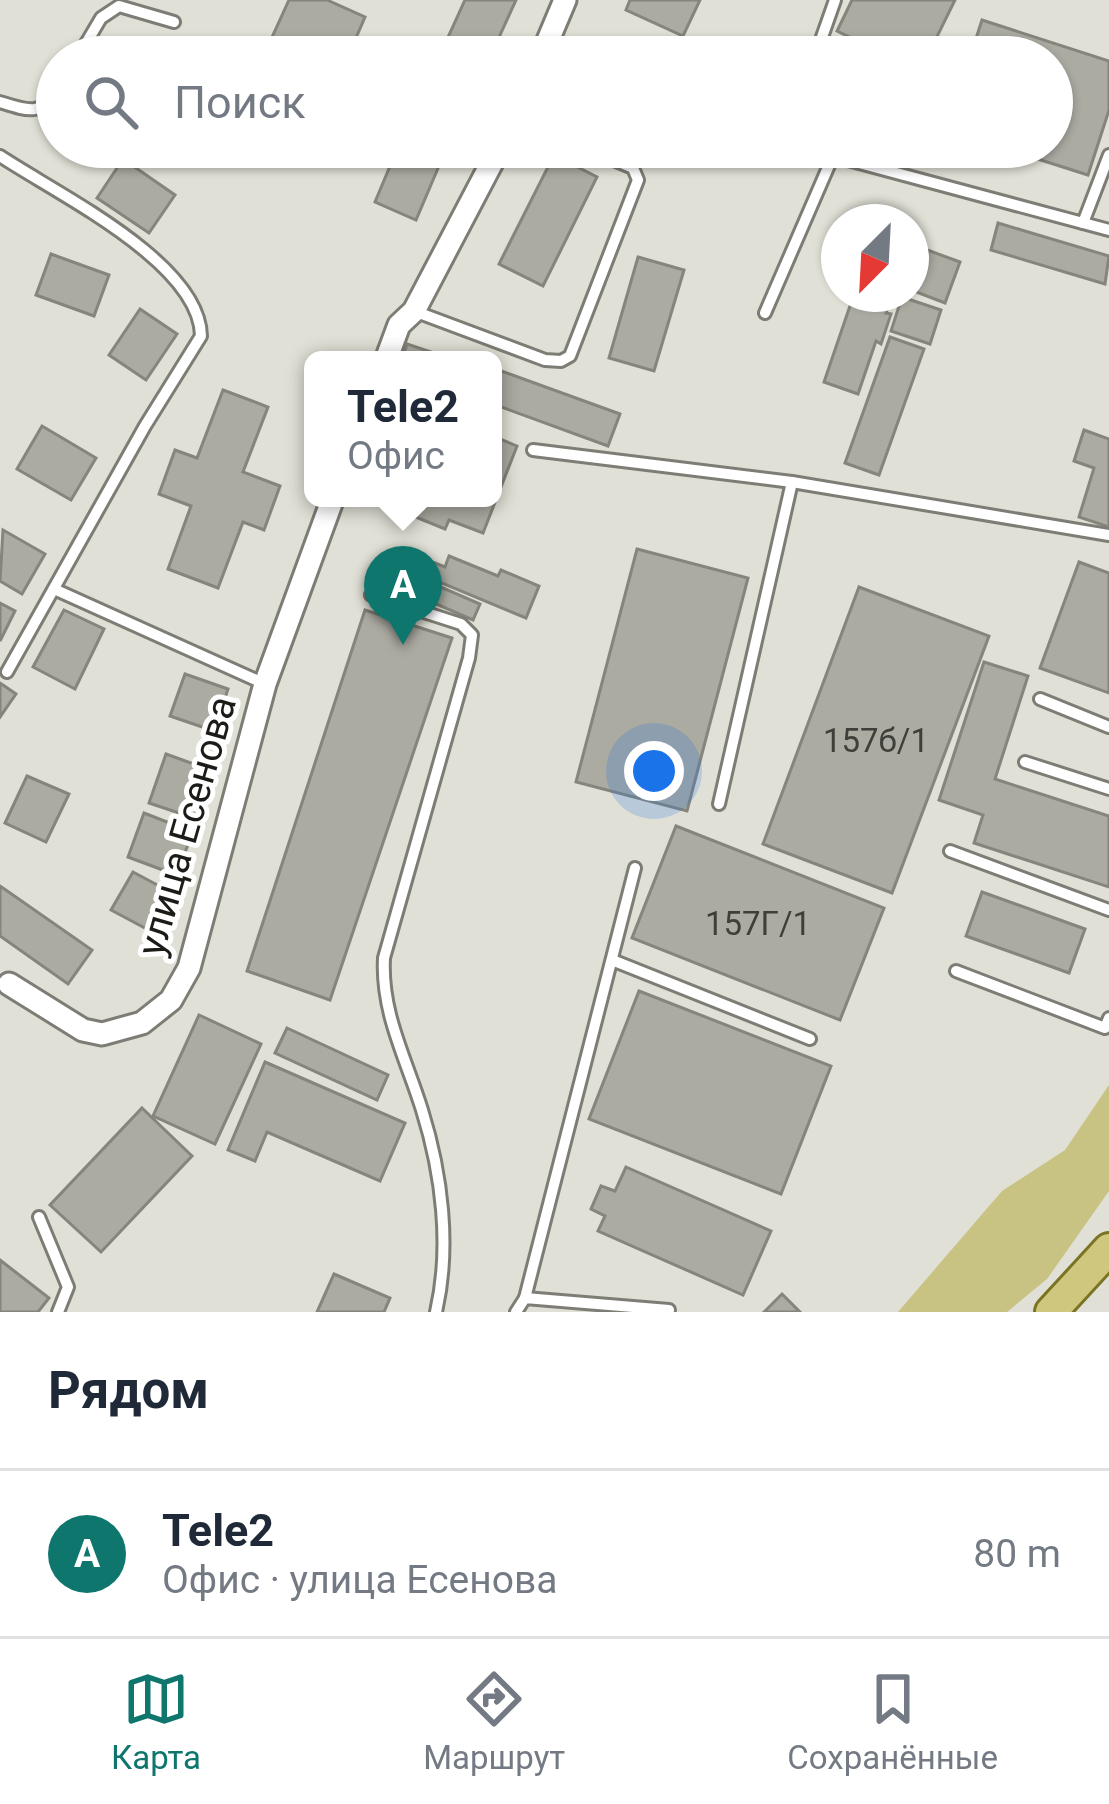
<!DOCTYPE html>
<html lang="ru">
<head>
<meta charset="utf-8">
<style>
	:root { --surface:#fff; --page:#f6f6f7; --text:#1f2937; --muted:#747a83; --line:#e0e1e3; --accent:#0f766e }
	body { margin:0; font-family:Roboto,sans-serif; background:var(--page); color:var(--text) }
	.compass { position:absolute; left:821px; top:204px; width:108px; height:108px; border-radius:50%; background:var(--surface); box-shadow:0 3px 9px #0004; rotate:204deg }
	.you { position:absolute; left:654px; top:771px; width:42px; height:42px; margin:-30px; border:9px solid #fff; border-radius:50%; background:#1a73e8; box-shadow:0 0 0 18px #1a73e833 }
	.badge { display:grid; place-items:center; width:78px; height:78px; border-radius:50%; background:var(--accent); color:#fff; font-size:39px; font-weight:700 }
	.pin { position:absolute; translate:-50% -99px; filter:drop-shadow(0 3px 6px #0008) }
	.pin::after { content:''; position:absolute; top:63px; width:42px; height:36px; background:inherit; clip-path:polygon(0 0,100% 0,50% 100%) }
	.popup { position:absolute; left:304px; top:351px; width:198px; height:156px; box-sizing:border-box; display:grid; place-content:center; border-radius:18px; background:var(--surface); filter:drop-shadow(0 3px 9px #0005); font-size:39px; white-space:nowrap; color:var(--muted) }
	.popup b { font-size:45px; color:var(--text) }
	.popup::after { content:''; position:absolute; left:50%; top:100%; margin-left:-24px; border:24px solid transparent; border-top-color:var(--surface) }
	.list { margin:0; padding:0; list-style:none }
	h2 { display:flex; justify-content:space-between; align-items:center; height:156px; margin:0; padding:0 48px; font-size:51px }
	h2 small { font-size:39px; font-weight:400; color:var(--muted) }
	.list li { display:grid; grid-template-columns:78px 1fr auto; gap:36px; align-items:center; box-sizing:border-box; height:168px; padding:0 48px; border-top:3px solid var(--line) }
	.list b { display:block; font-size:45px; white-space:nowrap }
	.list p { margin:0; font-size:39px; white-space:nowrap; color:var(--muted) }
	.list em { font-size:39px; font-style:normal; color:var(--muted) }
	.icon { flex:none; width:66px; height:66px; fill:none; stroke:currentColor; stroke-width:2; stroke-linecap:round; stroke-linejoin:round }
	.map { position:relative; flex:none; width:1109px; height:1312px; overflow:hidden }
	.search { position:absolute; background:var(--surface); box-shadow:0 3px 9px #0004; left:36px; right:36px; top:36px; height:132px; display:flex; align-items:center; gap:30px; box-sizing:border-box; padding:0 42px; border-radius:66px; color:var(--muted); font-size:45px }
	.sheet { height:324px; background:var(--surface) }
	nav { display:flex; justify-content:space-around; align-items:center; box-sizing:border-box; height:168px; border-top:3px solid var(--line); background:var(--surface); font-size:33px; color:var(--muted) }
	nav a { display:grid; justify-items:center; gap:6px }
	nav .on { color:var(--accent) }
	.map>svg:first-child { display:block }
	.green { fill:#c8c383 }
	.building { fill:#ababa2; stroke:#85857c; stroke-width:3 }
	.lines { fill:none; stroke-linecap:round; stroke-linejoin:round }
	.service-casing { stroke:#7e7d75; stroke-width:16 }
	.minor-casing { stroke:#7e7d75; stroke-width:27 }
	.primary-casing { stroke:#7a7321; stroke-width:36 }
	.service { stroke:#fff; stroke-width:10 }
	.minor { stroke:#fff; stroke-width:21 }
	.primary { stroke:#cec77d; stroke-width:30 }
	.labels { text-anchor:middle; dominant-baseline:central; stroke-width:10; stroke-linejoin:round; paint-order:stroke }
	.number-label { font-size:33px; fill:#3f3f3a }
	.street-label { font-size:39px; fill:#1b1b18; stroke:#fff }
</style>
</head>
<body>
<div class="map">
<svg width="1109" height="1312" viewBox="0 0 1109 1312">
	<rect width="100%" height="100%" fill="#e0e0d6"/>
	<polygon class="green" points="1109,1085 1109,1191 1047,1279 1007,1312 898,1312 1002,1191 1065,1150"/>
	<g class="building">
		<polygon points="289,0 327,0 365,17 349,54 326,43 320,57 263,57"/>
		<polygon points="465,0 516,0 490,57 439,57"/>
		<polygon points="630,0 700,0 683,36 626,10"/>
		<polygon points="852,0 955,0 927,57 891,57 837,31"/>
		<polygon points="982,20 1109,61 1109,110 1088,175 1000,147 1052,147 1052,57 970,57"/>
		<polygon points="398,147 447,147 416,220 375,202"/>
		<polygon points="554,155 597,177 543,286 499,264"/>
		<polygon points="123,159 175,195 149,233 97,198"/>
		<polygon points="998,223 1109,256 1105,284 991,250"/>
		<polygon points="911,244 960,262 945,303 911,290"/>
		<polygon points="51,254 109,275 94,316 36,295"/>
		<polygon points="638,257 684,270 654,371 609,358"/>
		<polygon points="854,294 889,304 886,313 891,314 881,344 876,341 858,394 824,382"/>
		<polygon points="902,297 941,310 930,344 891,331"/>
		<polygon points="140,309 177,334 146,380 109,355"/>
		<polygon points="890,337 924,349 879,475 845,463"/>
		<polygon points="407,344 440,355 439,360 402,360"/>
		<polygon points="493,368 620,414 608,446 493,404"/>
		<polygon points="223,390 268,407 243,472 280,486 264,530 243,522 218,588 168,569 191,506 159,494 175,450 197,458"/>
		<polygon points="42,426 96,458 71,500 17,469"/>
		<polygon points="1084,430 1109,439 1109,527 1079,517 1094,468 1074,461"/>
		<polygon points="493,436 517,446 483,533 449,520 445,529 413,516 421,498 493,498"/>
		<polygon points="3,530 45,554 22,594 0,581"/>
		<polygon points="637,549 748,578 687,811 576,782"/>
		<polygon points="449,556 498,576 501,570 539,586 526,618 420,574 425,559 445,567"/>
		<polygon points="1079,562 1109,573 1109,693 1040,668"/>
		<polygon points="404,571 480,604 473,620 397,587"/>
		<polygon points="859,587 989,636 892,893 763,844"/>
		<polygon points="0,603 15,611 0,641"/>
		<polygon points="64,610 104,629 75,689 33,667"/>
		<polygon points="365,610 452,638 330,1000 247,971"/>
		<polygon points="984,662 1028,676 995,779 1109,816 1109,887 974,843 983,815 939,800"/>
		<polygon points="185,674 228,689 214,731 170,716"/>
		<polygon points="0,683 16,694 0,717"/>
		<polygon points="166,754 213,771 197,819 149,803"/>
		<polygon points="27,776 69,794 46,842 5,823"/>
		<polygon points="144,813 193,832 176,875 128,857"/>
		<polygon points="676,826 884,908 840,1020 632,938"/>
		<polygon points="133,872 180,897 158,935 111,910"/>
		<polygon points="0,886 92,950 68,984 0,936"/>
		<polygon points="982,892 1085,929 1069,973 966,936"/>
		<polygon points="639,991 831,1066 781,1194 589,1119"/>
		<polygon points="199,1015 261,1044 215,1144 153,1116"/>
		<polygon points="287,1028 388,1075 377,1100 275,1053"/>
		<polygon points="265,1062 405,1123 380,1181 267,1132 255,1161 228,1150"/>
		<polygon points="142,1108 192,1156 101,1252 50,1205"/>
		<polygon points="626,1167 771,1231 743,1295 598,1231 605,1216 591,1209 601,1186 615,1191"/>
		<polygon points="0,1260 49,1298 38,1312 0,1312"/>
		<polygon points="334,1274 390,1298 384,1312 317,1312"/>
		<polygon points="782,1294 800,1312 764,1312"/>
	</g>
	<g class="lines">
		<defs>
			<g id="service">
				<polyline points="78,57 101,18 119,6 174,22"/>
				<polyline points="815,57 835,0"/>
				<path d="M0,102C25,110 42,117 57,91"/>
				<polyline points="825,147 833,156 1109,230"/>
				<path d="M0,156C55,193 200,262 201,336L145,426L7,672"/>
				<polyline points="1083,223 1109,155"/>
				<polyline points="414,311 545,360 561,361 570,356 638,180 633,168 583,147"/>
				<polyline points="765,313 833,156"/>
				<polyline points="533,450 792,482 1109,535"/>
				<polyline points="54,589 265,684"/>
				<path d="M371,595L461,624L472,635L469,658L384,958C381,1013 406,1058 422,1110C442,1174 451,1247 436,1312"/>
				<polyline points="1040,699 1109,727"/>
				<polyline points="1025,762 1109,789"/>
				<polyline points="719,804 792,482"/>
				<polyline points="950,851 1109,910"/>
				<polyline points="612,960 810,1039"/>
				<polyline points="956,971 1105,1028 1109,1018"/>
				<polyline points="39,1217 68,1287 58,1312"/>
				<polyline points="525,1298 635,868"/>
				<polyline points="516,1312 525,1298 669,1310"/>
			</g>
			<g id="minor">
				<polyline points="541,57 565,0"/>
				<polyline points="386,360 399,325 414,311 500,147"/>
				<polyline points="9,984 83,1030 102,1034 142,1023 171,1000 189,968 265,684 333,498"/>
			</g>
			<polyline id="primary" points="1051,1312 1109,1249"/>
		</defs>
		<use href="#service" class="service-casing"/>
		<use href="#minor" class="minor-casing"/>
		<use href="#primary" class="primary-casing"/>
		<use href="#service" class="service"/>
		<use href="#minor" class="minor"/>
		<use href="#primary" class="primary"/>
	</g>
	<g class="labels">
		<g class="number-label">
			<text x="876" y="740">157б/1</text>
			<text x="758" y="923">157Г/1</text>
		</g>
		<g class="street-label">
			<text transform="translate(187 826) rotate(-74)">улица Есенова</text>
		</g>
	</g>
</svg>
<svg class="compass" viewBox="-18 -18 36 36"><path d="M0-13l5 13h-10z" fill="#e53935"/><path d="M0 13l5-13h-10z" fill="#747a83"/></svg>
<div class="you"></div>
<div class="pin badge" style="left:403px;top:645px">A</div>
<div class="popup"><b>Tele2</b>Офис</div>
<div class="search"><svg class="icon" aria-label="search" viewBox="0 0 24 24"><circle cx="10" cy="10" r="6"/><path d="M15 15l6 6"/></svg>Поиск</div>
</div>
<section class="sheet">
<h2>Рядом<small></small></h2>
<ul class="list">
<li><span class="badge">A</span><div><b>Tele2</b><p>Офис · улица Есенова</p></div><em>80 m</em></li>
</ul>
</section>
<nav>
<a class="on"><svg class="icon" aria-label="map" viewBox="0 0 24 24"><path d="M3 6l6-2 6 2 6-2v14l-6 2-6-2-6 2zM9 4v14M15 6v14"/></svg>Карта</a>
<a><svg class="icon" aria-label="directions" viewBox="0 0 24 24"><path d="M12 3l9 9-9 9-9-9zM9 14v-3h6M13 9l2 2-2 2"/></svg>Маршрут</a>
<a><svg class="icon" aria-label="saved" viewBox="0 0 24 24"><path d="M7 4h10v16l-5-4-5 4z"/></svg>Сохранённые</a>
</nav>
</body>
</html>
